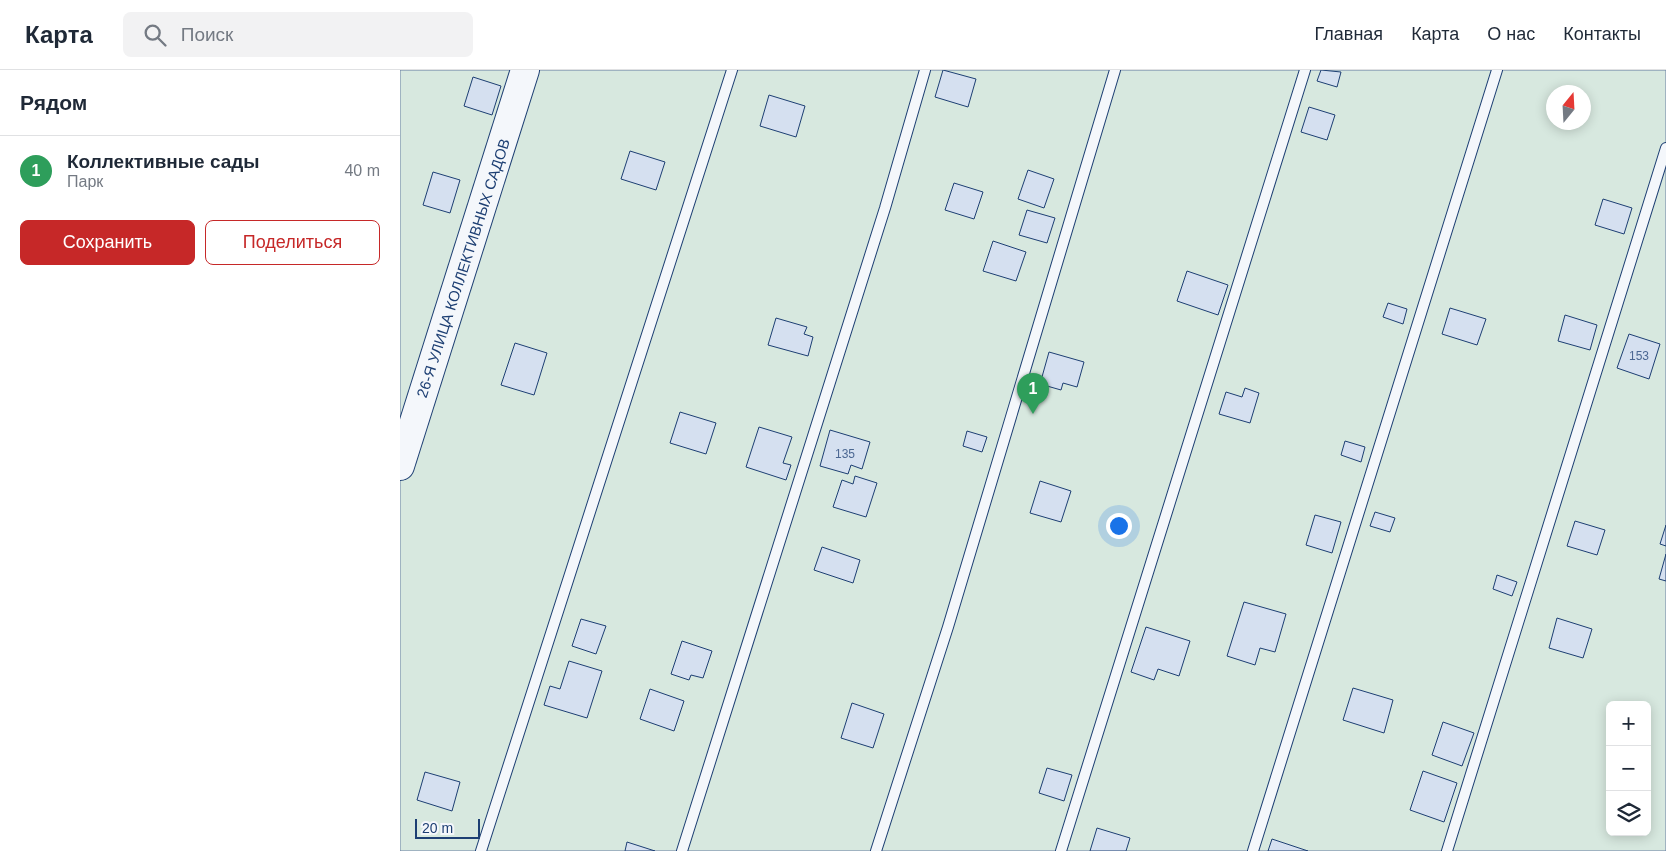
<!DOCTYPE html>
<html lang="ru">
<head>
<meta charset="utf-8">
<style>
	:root { --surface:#fff; --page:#f2f2f3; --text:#1f2937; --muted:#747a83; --line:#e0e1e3; --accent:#c62828 }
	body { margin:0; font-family:Arial,sans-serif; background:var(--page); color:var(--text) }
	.controls { position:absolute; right:15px; bottom:15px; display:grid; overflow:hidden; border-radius:8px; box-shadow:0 2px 12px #0003 }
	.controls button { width:45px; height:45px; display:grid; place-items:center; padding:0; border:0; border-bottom:1px solid var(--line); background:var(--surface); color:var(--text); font:25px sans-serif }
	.compass { position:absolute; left:1146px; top:15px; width:45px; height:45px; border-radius:50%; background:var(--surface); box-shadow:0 2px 12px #0003; rotate:18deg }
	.scale { position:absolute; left:15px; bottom:12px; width:65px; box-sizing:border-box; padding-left:5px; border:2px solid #1d3f73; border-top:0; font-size:14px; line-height:18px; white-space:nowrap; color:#1d3f73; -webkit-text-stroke:4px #f4f7fb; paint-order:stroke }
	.you { position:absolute; left:718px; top:455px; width:18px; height:18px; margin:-12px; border:4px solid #fff; border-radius:50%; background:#1a73e8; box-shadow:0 0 0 8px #1a73e833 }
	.badge { display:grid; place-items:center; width:32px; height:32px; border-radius:50%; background:var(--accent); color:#fff; font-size:16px; font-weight:700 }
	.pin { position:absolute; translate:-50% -41px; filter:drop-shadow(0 1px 2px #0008) }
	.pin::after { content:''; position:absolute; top:26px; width:18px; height:15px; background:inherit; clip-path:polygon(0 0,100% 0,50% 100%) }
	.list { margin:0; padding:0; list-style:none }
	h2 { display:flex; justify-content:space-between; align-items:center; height:65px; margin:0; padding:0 20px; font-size:21px }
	h2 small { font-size:16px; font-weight:400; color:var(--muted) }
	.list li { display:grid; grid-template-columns:32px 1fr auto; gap:15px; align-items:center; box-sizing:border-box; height:70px; padding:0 20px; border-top:1px solid var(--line) }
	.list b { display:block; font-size:19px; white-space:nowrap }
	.list p { margin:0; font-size:16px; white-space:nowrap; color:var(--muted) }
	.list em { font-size:16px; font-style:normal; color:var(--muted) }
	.actions { display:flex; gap:10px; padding:15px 20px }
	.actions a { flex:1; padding:11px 0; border:1px solid var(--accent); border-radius:8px; text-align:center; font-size:18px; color:var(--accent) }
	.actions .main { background:var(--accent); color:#fff }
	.icon { flex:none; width:28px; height:28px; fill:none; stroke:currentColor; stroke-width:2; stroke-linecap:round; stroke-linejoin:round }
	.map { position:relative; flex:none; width:1266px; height:781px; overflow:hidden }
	header { display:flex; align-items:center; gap:30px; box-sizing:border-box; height:70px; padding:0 25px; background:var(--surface); border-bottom:1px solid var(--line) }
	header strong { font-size:24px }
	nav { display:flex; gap:28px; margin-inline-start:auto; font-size:18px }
	.search { width:350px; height:45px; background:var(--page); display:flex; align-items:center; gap:12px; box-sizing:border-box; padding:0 18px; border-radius:8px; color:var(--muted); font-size:19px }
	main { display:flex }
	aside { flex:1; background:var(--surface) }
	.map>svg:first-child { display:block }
	.green { fill:#d7e8df; stroke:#687fa3; fill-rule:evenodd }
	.building { fill:#d5e0f0; stroke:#1d3f73 }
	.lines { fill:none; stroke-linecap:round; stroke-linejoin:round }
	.lane-casing { stroke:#1d3f73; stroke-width:12 }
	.secondary-casing { stroke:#1d3f73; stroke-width:30 }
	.lane { stroke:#f4f7fb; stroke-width:10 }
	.secondary { stroke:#f4f7fb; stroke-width:28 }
	.labels { text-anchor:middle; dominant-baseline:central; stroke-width:4; stroke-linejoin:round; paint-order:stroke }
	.number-label { font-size:12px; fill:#4b6792 }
	.street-label { font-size:15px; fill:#1d3f73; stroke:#f4f7fb }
</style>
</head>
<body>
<header>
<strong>Карта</strong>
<div class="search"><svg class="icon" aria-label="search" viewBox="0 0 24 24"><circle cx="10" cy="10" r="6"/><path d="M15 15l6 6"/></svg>Поиск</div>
<nav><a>Главная</a><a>Карта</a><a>О нас</a><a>Контакты</a></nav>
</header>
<main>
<aside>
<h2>Рядом<small></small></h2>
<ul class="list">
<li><span class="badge" style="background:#2e9e5b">1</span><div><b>Коллективные сады</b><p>Парк</p></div><em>40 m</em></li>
</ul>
<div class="actions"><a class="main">Сохранить</a><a>Поделиться</a></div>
</aside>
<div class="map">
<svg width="1266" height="781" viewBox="0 0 1266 781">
	<rect width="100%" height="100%" fill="#f4f7fb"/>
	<path class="green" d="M0,0H1266V781H0ZM1154,22H1184V52H1154ZM1210,635H1247V762H1210Z"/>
	<g class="building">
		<polygon points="543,0 576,9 568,37 535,27"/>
		<polygon points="921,0 941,2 937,17 917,11"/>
		<polygon points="73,7 101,16 92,45 64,36"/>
		<polygon points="369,25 405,36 396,67 360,56"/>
		<polygon points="909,37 935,45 927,70 901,62"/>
		<polygon points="230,81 265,92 256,120 221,109"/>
		<polygon points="628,100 654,109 644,138 618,129"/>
		<polygon points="33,102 60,110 50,143 23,135"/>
		<polygon points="554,113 583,122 574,149 545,140"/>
		<polygon points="1203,129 1232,138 1224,164 1195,155"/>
		<polygon points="627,140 655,148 647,173 619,165"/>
		<polygon points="593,171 626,182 616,211 583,201"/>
		<polygon points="787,201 828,215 818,245 777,231"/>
		<polygon points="988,233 1007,239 1003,254 983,247"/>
		<polygon points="1050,238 1086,249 1077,275 1042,264"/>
		<polygon points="1165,245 1197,255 1190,280 1158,271"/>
		<polygon points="376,248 407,257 404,264 413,267 408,286 368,275"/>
		<polygon points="1229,264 1260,274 1249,309 1217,298"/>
		<polygon points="115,273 147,283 134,325 101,315"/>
		<polygon points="649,282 684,292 677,317 663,313 661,320 640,314"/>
		<polygon points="845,318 859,323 850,353 819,344 826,322 842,327"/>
		<polygon points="280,342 316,353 306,384 270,373"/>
		<polygon points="359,357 392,367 383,393 391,395 386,410 346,397"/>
		<polygon points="430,360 470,372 462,399 451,395 448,404 420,396"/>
		<polygon points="567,361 587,367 582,382 563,376"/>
		<polygon points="945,371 965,377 961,392 941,385"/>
		<polygon points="455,406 477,413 466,447 433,437 442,410 453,414"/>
		<polygon points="640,411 671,421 661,452 630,443"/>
		<polygon points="975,442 995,448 990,462 970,456"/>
		<polygon points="915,445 941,452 932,483 906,475"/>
		<polygon points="1175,451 1205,460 1197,485 1167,476"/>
		<polygon points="1266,455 1266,476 1260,474"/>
		<polygon points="422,477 460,490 453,513 414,500"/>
		<polygon points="1266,484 1266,511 1259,509"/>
		<polygon points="1097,505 1117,512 1112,526 1093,519"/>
		<polygon points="844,532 886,544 875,582 860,578 855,595 827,586"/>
		<polygon points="1157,548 1192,559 1183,588 1149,578"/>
		<polygon points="181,549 206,556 196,584 172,576"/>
		<polygon points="746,557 790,571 779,606 758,599 754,610 731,602"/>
		<polygon points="282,571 312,581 303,608 291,605 289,610 271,604"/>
		<polygon points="169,591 202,601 187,648 144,635 150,616 160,619"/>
		<polygon points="953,618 993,630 984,663 943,650"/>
		<polygon points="250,619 284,631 274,661 240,649"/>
		<polygon points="452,633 484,644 473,678 441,668"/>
		<polygon points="1043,652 1074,663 1062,696 1032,685"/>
		<polygon points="647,698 672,705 664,731 639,723"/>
		<polygon points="1023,701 1057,713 1044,752 1010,740"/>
		<polygon points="25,702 60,712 52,741 17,730"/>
		<polygon points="697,758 730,768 726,781 690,781"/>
		<polygon points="872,769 908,781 868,781"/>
		<polygon points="227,772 255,781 225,781"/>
	</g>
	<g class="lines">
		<defs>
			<g id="lane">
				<polyline points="81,781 332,0"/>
				<polyline points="282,781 485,138 525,0"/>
				<polyline points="476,781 548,557 715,0"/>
				<polyline points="661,781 905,0"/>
				<polyline points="853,781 1097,0"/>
				<polyline points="1047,781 1266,78"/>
			</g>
			<polyline id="secondary" points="0,396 125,0"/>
		</defs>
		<use href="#lane" class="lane-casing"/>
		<use href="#secondary" class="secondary-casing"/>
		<use href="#lane" class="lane"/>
		<use href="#secondary" class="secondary"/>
	</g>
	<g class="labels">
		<g class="number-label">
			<text x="1239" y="286">153</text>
			<text x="445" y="384">135</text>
		</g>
		<g class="street-label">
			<text transform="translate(63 198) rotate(-72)">26-Я УЛИЦА КОЛЛЕКТИВНЫХ САДОВ</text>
		</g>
	</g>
</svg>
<div class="controls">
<button>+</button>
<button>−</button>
<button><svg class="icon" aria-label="layers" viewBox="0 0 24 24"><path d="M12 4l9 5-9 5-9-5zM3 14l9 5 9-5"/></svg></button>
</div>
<svg class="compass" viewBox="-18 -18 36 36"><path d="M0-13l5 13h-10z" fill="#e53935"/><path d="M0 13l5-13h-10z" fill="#747a83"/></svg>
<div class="scale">20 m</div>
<div class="you"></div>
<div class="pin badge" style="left:633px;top:344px;background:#2e9e5b">1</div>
</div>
</main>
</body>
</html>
